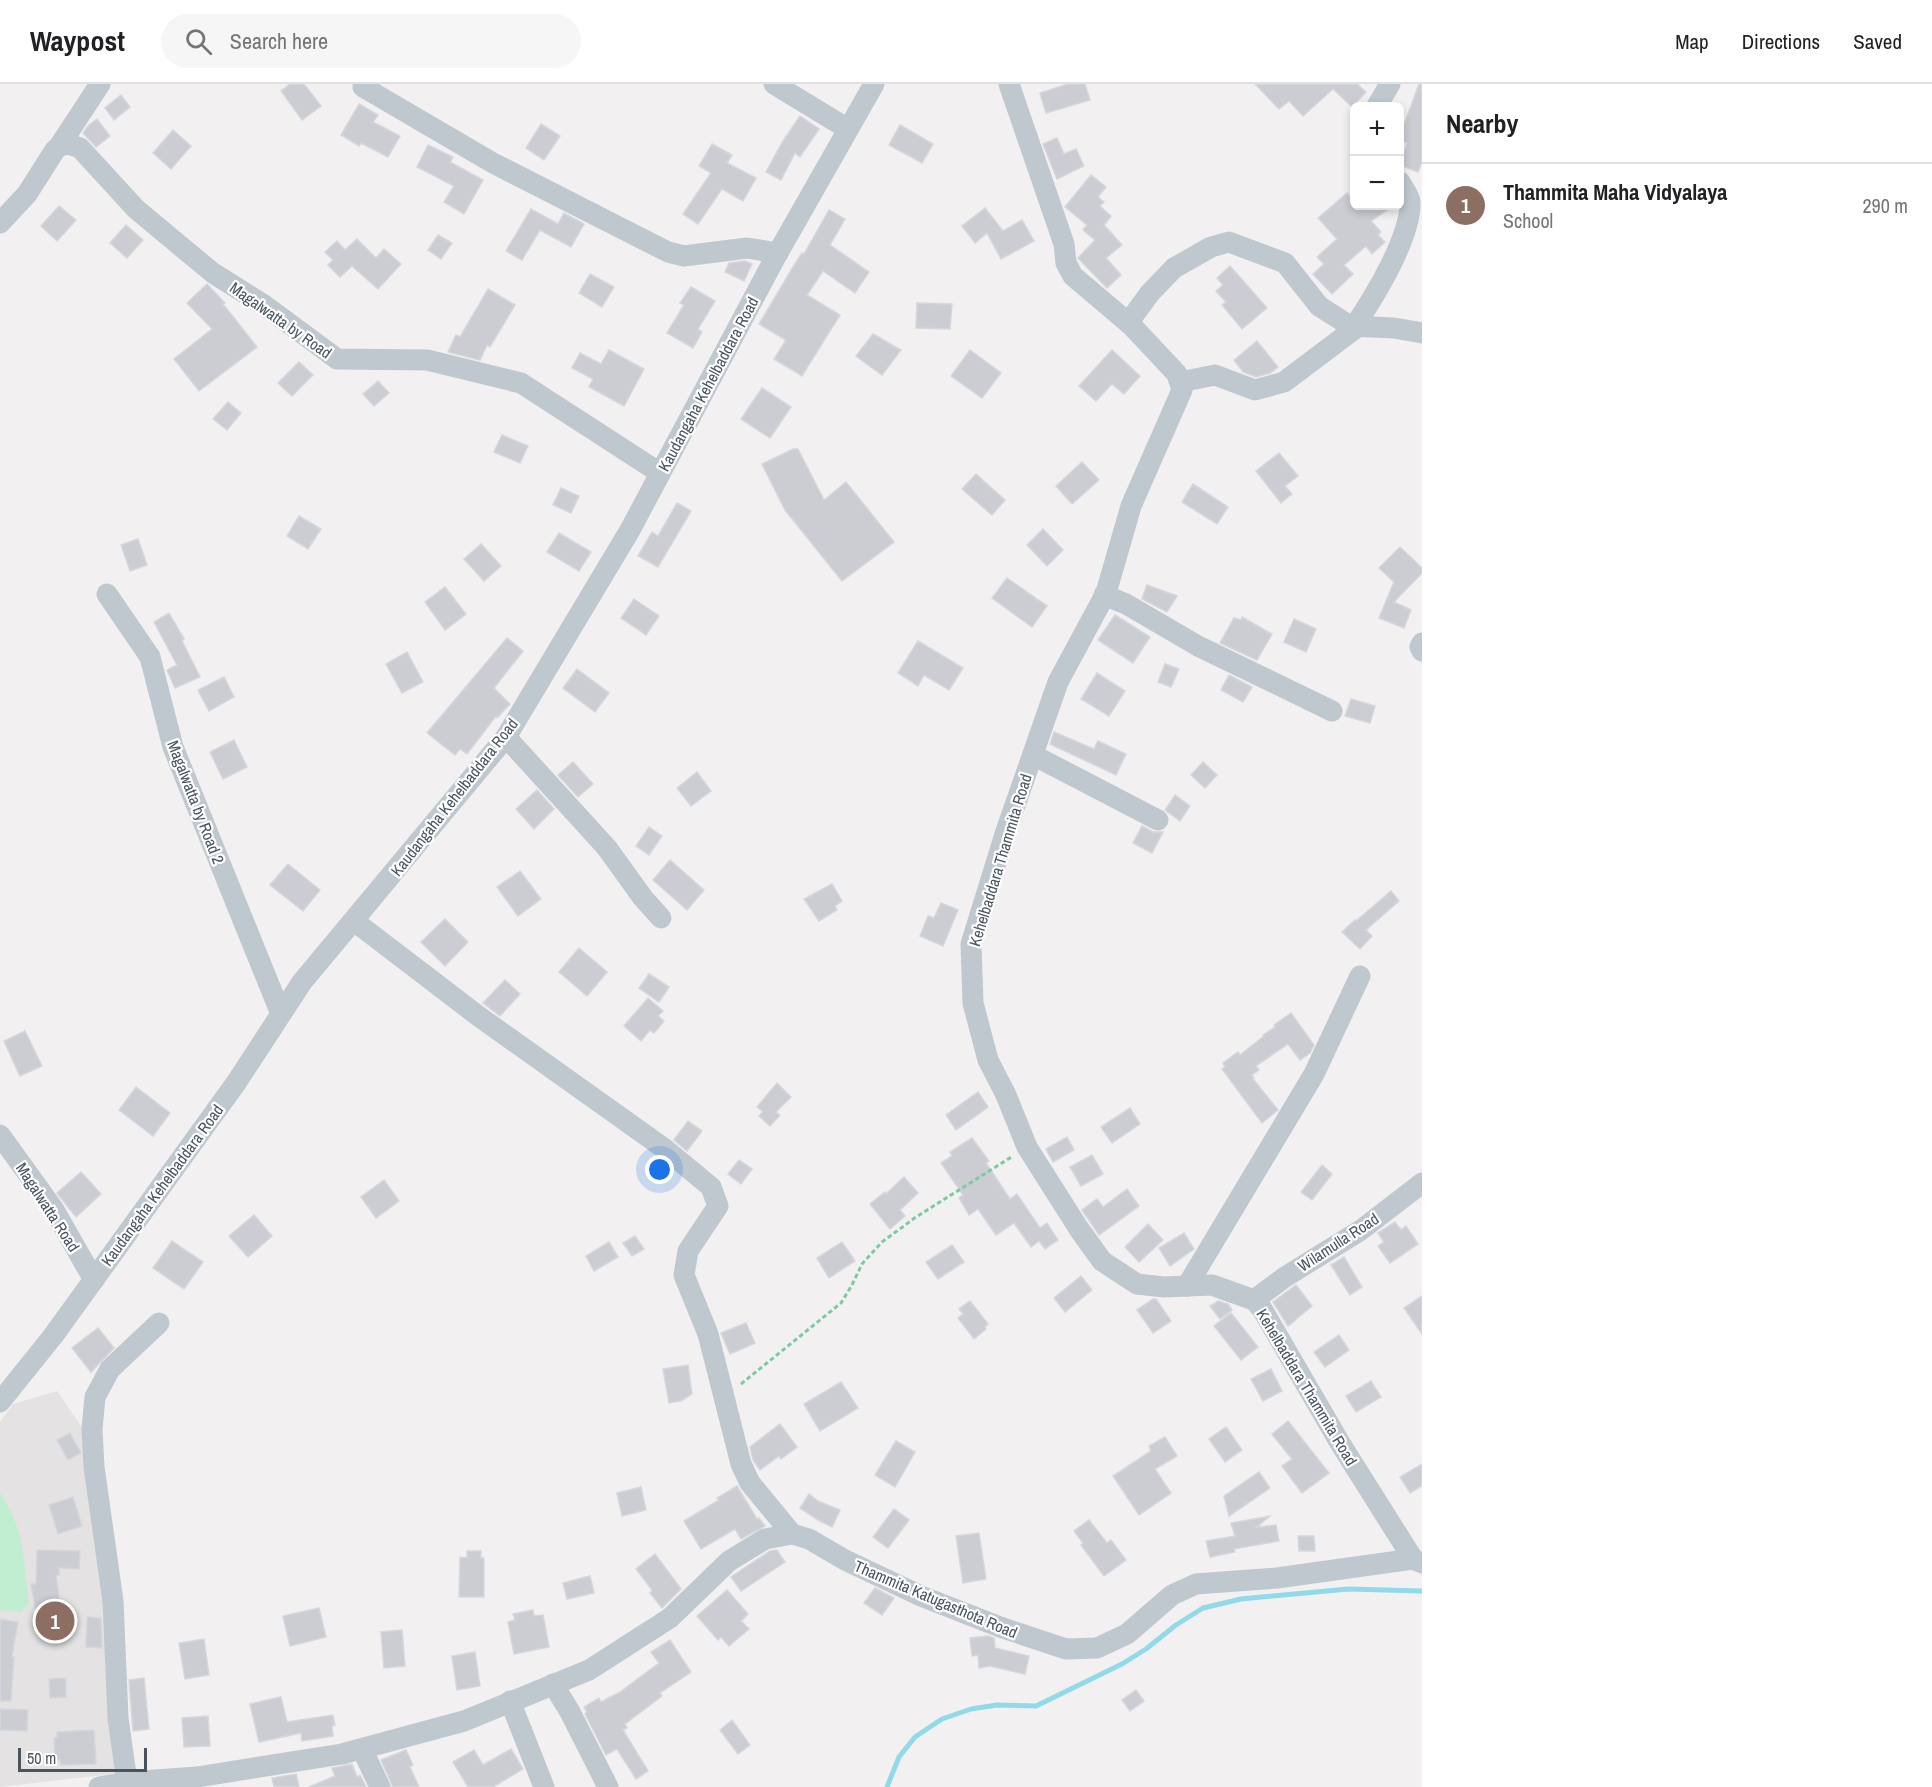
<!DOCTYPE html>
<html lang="en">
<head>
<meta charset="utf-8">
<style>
	:root { --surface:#fff; --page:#f6f6f6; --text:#202124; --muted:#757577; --line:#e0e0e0; --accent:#111827 }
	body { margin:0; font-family:"Archivo Narrow",sans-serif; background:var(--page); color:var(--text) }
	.controls { position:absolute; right:18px; top:18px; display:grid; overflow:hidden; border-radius:9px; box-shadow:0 3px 9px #0003 }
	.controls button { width:54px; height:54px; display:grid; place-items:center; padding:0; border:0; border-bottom:2px solid var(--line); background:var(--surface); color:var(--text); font:30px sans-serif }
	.scale { position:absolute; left:18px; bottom:15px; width:129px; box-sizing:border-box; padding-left:6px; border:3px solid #49545d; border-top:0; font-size:16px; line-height:21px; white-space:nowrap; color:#49545d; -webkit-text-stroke:4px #fff; paint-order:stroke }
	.you { position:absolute; left:660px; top:1086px; width:21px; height:21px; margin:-15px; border:4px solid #fff; border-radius:50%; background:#1a73e8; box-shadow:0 0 0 9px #1a73e833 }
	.badge { display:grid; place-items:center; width:39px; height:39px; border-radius:50%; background:var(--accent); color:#fff; font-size:20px; font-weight:700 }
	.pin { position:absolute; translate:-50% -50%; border:3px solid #fff; box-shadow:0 2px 6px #0006 }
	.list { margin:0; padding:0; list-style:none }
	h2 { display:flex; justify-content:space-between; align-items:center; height:78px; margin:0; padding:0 24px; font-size:26px }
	h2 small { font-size:20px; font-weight:400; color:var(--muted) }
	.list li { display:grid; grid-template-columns:39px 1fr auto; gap:18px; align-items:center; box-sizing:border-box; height:84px; padding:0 24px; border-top:2px solid var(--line) }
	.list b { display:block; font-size:22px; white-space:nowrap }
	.list p { margin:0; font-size:20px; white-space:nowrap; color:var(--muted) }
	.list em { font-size:20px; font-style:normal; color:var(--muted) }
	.icon { flex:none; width:33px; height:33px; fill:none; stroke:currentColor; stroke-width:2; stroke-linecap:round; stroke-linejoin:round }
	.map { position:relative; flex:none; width:1422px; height:1703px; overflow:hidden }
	header { display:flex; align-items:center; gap:36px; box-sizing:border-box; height:84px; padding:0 30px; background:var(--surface); border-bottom:2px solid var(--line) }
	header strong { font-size:28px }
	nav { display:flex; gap:33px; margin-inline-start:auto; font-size:21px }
	.search { width:420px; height:54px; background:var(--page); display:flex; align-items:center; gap:15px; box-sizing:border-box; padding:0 21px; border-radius:33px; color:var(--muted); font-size:22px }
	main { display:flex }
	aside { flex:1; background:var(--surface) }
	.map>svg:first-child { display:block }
	.education { fill:#e4e2e2 }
	.green { fill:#c1eed1 }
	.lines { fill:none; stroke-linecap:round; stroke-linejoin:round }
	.stream { stroke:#90daea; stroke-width:5 }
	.building { fill:#cbcdd3; stroke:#d5d7dc; stroke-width:1.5 }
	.path { stroke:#7acba1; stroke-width:3; stroke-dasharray:4.5 3; stroke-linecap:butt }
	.street { stroke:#bfc8cf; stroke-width:21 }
	.labels { text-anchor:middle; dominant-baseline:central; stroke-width:4.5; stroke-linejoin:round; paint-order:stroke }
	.street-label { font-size:16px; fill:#49545d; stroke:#fff }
</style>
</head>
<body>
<header>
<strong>Waypost</strong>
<div class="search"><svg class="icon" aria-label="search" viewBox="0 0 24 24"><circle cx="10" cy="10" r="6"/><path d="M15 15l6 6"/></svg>Search here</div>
<nav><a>Map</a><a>Directions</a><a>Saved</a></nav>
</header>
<main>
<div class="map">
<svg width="1422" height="1703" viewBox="0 0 1422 1703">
	<rect width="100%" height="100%" fill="#f3f0f1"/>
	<polygon class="education" points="57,1307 81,1342 90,1390 121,1689 0,1703 0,1338 13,1320"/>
	<path class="green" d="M0,1409C25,1444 24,1480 29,1520L21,1528L0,1526Z"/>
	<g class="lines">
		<polyline class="stream" points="887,1703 899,1673 915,1653 942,1635 971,1625 997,1621 1036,1622 1122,1580 1146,1565 1176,1541 1203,1524 1241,1515 1348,1505 1422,1507"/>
	</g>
	<g class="building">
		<polygon points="290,0 304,0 321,22 302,36 281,7"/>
		<polygon points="1068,0 1085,0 1090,16 1046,29 1040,9"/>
		<polygon points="1255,0 1357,0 1366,8 1352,23 1333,5 1303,32 1289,17 1279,25"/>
		<polygon points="1419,0 1422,0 1422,78 1418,88 1400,81 1407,59 1400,57 1400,52"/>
		<polygon points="121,11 130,23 114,36 105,24"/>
		<polygon points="359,20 378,31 373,38 400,52 388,73 361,59 359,62 341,51"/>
		<polygon points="800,32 819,45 800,73 795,69 781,96 766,88 783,57"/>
		<polygon points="97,35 110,52 96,63 83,49 88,42"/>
		<polygon points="541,40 560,52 544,76 526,64"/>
		<polygon points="900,41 933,60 922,79 889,61"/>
		<polygon points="173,46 191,62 171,85 153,69"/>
		<polygon points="1057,54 1064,70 1076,65 1084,82 1057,95 1043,60"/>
		<polygon points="712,60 732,71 727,79 756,94 743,117 722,105 698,140 683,130 711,89 699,82"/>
		<polygon points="428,61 453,73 450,78 483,96 464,130 444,118 454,102 417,83"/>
		<polygon points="1091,91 1106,103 1098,113 1104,118 1100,122 1111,132 1104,141 1122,161 1106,174 1121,191 1107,204 1078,174 1095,156 1083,146 1087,141 1065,123"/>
		<polygon points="1347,109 1354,118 1354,122 1393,122 1371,137 1381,148 1378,151 1385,158 1372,170 1366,162 1344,181 1353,190 1332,210 1313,190 1324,180 1317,173 1337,155 1318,134"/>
		<polygon points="59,122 76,136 57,157 41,142"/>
		<polygon points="985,124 1003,147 1022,136 1034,157 1001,175 987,149 975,159 962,142"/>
		<polygon points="531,125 558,140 564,129 584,140 571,163 540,146 522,176 506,167"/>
		<polygon points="829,126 845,135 830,161 869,188 855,209 823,187 807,211 840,231 802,292 774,275 786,256 759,240 793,183 802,169 804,170"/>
		<polygon points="126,141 143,156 127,174 110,159"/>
		<polygon points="438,151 452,159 441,175 428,166"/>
		<polygon points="357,155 376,174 384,165 401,180 378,205 352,182 340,193 328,181 333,176 325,168 337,157 345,166"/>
		<polygon points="745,177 752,180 744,197 725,188 729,179"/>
		<polygon points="1230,182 1267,224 1242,245 1222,221 1226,218 1216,207 1223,201 1217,194"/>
		<polygon points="590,190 614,203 602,223 579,209"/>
		<polygon points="207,200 225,219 223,220 257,263 199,307 174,275 212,245 187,219"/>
		<polygon points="691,203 715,217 698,245 702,248 693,264 667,249 684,221 680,219"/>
		<polygon points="488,205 515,221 490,263 487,261 480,276 448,268 456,251 460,253"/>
		<polygon points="917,219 952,220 950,245 916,244"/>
		<polygon points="873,250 901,266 882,291 856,272"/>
		<polygon points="1257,257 1278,283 1270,289 1256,293 1243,288 1234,276"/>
		<polygon points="609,266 644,285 624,322 589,303 593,295 572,284 580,269 601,280"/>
		<polygon points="970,266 1001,289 982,314 951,292"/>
		<polygon points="1112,266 1140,292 1124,310 1112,300 1096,317 1079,302"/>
		<polygon points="299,278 313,291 292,312 278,299"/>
		<polygon points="378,297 389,309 374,322 363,310"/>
		<polygon points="762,304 791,323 770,354 741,335"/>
		<polygon points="228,318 241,329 227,346 213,335"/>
		<polygon points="502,351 528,362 520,379 494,368"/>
		<polygon points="793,365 798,365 824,416 846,398 894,458 842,497 785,426 762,380"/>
		<polygon points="1279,369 1298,392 1285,402 1292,410 1281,419 1256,387"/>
		<polygon points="1082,378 1099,396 1072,420 1056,402"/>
		<polygon points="976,390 1005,416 992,431 962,405"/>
		<polygon points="1193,400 1228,423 1217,440 1182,418"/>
		<polygon points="561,404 579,412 571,429 553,421"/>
		<polygon points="677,419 691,427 658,483 638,472 652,448 658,452"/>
		<polygon points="299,432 321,445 308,465 287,452"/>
		<polygon points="1043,445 1063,466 1047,482 1027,461"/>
		<polygon points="559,449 591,468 579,487 547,468"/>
		<polygon points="138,455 147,481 130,487 121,461"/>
		<polygon points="481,460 501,482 484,497 464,475"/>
		<polygon points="1400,463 1422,484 1422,489 1394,518 1411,526 1404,544 1379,534 1394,498 1379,484"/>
		<polygon points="1007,494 1047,522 1032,543 992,514"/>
		<polygon points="1147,501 1177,512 1167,528 1142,515"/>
		<polygon points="445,503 466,530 445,546 425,518"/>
		<polygon points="634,515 659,532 646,551 621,534"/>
		<polygon points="169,529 184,555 182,557 200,593 175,604 167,586 177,581 154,538"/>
		<polygon points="1115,531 1150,553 1133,579 1098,556"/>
		<polygon points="1242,533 1272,550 1257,576 1220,559 1234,534 1241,536"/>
		<polygon points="1294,535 1316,545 1306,568 1284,558"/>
		<polygon points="507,554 523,567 494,604 510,620 497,634 496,632 467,670 460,665 455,671 427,649"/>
		<polygon points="918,557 963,584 949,606 924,591 918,602 898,589"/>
		<polygon points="407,568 423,598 402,609 386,580"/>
		<polygon points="1165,580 1179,585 1171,603 1158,598"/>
		<polygon points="577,585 609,609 595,628 563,604"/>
		<polygon points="1097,589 1125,607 1109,632 1081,615"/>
		<polygon points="1229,591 1252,603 1243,618 1221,606"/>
		<polygon points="224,593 234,613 209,627 198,606"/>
		<polygon points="1351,615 1375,622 1370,639 1345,632"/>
		<polygon points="1054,648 1094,665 1098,657 1126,670 1116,691 1050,660"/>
		<polygon points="234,656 247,683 223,695 210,668"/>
		<polygon points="573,678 593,700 578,713 558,691"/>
		<polygon points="1203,678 1217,691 1205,704 1191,691"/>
		<polygon points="697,688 711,707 691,722 677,704"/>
		<polygon points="537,706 554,725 534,745 516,725"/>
		<polygon points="1175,711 1190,722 1180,737 1165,726"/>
		<polygon points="1142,742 1153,748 1163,748 1152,769 1133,759"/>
		<polygon points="649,743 662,752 649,771 636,762"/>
		<polygon points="670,776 704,806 687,826 653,796"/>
		<polygon points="288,780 320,806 303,827 270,801"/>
		<polygon points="520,787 541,815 518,832 497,803"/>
		<polygon points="832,800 842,817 835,822 837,826 819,837 804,815"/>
		<polygon points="1391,807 1399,817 1366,846 1372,852 1360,865 1342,848 1355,836 1356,837"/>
		<polygon points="941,819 958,826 943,862 920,852 928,832 934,834"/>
		<polygon points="445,835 468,858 445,882 421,858"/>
		<polygon points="579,864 607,888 587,912 559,888"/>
		<polygon points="649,890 669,903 659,918 639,904"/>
		<polygon points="505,896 520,910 500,932 483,919"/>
		<polygon points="648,914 663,927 658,932 664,937 654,949 650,946 641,957 624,942"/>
		<polygon points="1291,929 1314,961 1310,969 1300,976 1288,960 1256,982 1259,986 1252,991 1254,994 1253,995 1278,1026 1262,1039 1222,985 1225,983 1223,979 1238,968 1240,971 1264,952 1263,951 1275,943 1274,941"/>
		<polygon points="25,947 42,982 20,992 4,957"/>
		<polygon points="777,999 791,1013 776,1028 780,1031 770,1042 759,1032 763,1028 757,1023"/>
		<polygon points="136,1003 170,1029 153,1052 119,1026"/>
		<polygon points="978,1008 988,1023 956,1046 946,1031"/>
		<polygon points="1130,1024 1140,1040 1112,1059 1101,1043"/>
		<polygon points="688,1037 702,1047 687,1067 674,1056"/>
		<polygon points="1067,1053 1074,1066 1053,1078 1046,1065"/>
		<polygon points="972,1054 989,1077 986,1079 1010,1115 1017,1110 1040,1144 1047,1139 1058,1156 1045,1165 1039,1157 1031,1163 1014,1139 996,1151 978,1125 969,1131 959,1114 963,1111 941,1079 952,1072 950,1068"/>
		<polygon points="1092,1071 1103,1090 1081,1102 1070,1083"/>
		<polygon points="739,1076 752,1085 741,1100 728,1090"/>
		<polygon points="1322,1081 1332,1090 1312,1116 1301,1108"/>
		<polygon points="81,1088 101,1110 76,1133 57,1109"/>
		<polygon points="904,1093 918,1109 900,1126 905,1132 890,1145 870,1120 885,1108 886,1110"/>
		<polygon points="384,1096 399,1117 376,1134 361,1113"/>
		<polygon points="1127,1105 1139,1122 1099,1151 1082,1126 1097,1115 1103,1123"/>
		<polygon points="254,1131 272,1152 248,1173 229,1152"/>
		<polygon points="1395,1138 1401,1146 1406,1142 1418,1160 1390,1179 1378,1162 1384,1158 1378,1149"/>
		<polygon points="1148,1140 1163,1156 1139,1178 1125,1163"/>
		<polygon points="1184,1149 1194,1165 1170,1182 1159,1164"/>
		<polygon points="635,1152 644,1165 632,1172 623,1159"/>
		<polygon points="172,1157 203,1178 184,1205 153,1184"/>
		<polygon points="609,1158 618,1173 594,1187 586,1172"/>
		<polygon points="842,1158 855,1177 829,1194 817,1174"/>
		<polygon points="952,1161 964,1178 938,1195 926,1178"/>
		<polygon points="1344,1173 1362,1203 1350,1211 1331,1181"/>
		<polygon points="1081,1192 1092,1206 1065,1228 1054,1214"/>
		<polygon points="1296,1201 1312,1222 1288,1242 1273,1218"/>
		<polygon points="1422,1212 1422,1250 1404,1224"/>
		<polygon points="1153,1215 1156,1215 1171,1237 1153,1249 1137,1226"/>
		<polygon points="970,1217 988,1240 985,1243 986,1245 974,1255 958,1234 963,1230 959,1225"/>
		<polygon points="1218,1217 1228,1220 1232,1226 1220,1235 1210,1222"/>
		<polygon points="1231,1229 1258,1263 1241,1276 1214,1242"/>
		<polygon points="746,1239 755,1259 730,1270 721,1249"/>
		<polygon points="98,1244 114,1264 91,1288 72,1264"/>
		<polygon points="1339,1251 1349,1266 1325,1283 1314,1268"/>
		<polygon points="688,1281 692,1310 681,1317 669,1319 663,1285"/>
		<polygon points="1271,1285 1282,1307 1263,1317 1251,1295"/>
		<polygon points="1371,1297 1381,1313 1356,1328 1346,1312"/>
		<polygon points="841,1298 858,1324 820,1347 804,1320"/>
		<polygon points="1288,1337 1329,1389 1302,1409 1282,1382 1292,1375 1272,1350"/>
		<polygon points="780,1340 797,1363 781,1375 779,1372 760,1386 753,1376 750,1363"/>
		<polygon points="1226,1343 1242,1366 1225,1378 1209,1355"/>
		<polygon points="70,1349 81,1369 68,1376 57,1356"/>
		<polygon points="1165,1353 1177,1372 1155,1385 1171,1409 1139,1431 1113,1392 1151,1367 1149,1362"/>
		<polygon points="896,1357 915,1368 895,1403 875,1391"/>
		<polygon points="1422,1380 1422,1402 1410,1409 1400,1393"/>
		<polygon points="1259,1388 1270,1404 1229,1432 1224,1412"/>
		<polygon points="737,1402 757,1435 759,1434 765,1442 741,1455 735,1445 701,1465 684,1437 719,1416 717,1414"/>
		<polygon points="641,1403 646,1426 622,1432 617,1409"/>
		<polygon points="809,1410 818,1417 840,1426 832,1443 818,1436 800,1424"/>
		<polygon points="73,1413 82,1442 58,1450 49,1421"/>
		<polygon points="894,1425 909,1436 888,1464 873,1453"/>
		<polygon points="1270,1432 1257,1443 1276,1441 1279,1457 1234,1465 1235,1468 1210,1473 1206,1457 1235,1452 1231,1439"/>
		<polygon points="1089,1436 1107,1459 1111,1456 1126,1476 1104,1492 1081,1461 1083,1459 1074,1447"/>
		<polygon points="979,1449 986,1495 963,1499 956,1452"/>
		<polygon points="1298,1452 1314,1452 1315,1467 1299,1467"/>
		<polygon points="37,1466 80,1467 79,1485 59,1484 59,1491 56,1491 60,1520 35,1524 31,1500 36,1500"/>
		<polygon points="777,1466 785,1478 741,1507 731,1493 770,1467"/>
		<polygon points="467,1467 481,1467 481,1474 484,1474 484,1513 459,1513 460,1473 467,1474"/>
		<polygon points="655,1470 681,1505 662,1524 650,1509 652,1506 636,1485"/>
		<polygon points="590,1492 594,1509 567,1515 563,1499"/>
		<polygon points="875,1504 894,1514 882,1531 864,1519"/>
		<polygon points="727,1506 748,1530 741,1537 749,1545 729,1562 721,1553 718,1556 697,1532"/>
		<polygon points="319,1524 326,1553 290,1562 283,1532"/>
		<polygon points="533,1526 534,1532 543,1531 549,1563 514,1570 508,1538 515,1536 513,1530"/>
		<polygon points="87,1533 101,1534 102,1564 86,1563"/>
		<polygon points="0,1535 18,1538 12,1573 14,1573 11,1617 0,1617"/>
		<polygon points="402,1546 405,1582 384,1584 381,1548"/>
		<polygon points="988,1552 994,1554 995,1564 1029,1572 1025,1590 990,1582 979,1584 978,1571 972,1572 970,1554"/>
		<polygon points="204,1555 209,1591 185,1595 179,1559"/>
		<polygon points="670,1556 691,1588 660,1609 662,1612 625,1640 627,1644 623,1646 648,1687 636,1695 617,1665 606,1671 585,1630 587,1628 584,1623 599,1614 601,1618 620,1608 659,1579 651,1568"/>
		<polygon points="475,1568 480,1602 457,1606 452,1572"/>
		<polygon points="66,1594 66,1613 50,1614 49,1595"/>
		<polygon points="144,1594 149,1645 133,1647 129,1596"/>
		<polygon points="1136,1606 1144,1617 1130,1627 1122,1616"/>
		<polygon points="281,1613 287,1638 333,1631 335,1641 332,1642 333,1652 302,1657 301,1649 259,1658 250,1620"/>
		<polygon points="0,1625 28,1626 27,1647 0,1646"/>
		<polygon points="208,1632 210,1662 184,1663 182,1634"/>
		<polygon points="732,1636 750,1661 738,1670 720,1646"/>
		<polygon points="94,1646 96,1680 61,1681 60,1676 55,1676 54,1654 57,1653 57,1648"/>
		<polygon points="511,1665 523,1685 493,1703 468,1703 453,1678 474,1666 483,1681"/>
		<polygon points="406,1666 413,1681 410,1683 419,1703 393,1703 381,1676"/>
		<polygon points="352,1680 357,1693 360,1691 366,1703 309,1703 335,1692 332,1684"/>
		<polygon points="296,1690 299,1703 274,1703 272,1694"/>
	</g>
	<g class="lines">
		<polyline class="path" points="741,1300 841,1219 852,1201 862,1180 882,1158 916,1133 1013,1072"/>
		<g class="street">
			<polyline points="774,0 848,45"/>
			<polyline points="1009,0 1064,160 1066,179 1073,192 1132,242 1177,290 1182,306 1131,422 1106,509 1058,598 1005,750 971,860 973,919 988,976 1006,1011 1027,1063 1079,1145 1102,1177 1137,1200 1164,1203 1212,1201 1254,1216 1262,1225 1340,1359 1413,1475"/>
			<polyline points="363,3 493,79 668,168 684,172 747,164 778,169"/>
			<polyline points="1377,22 1390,0"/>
			<polyline points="60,61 100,0"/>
			<path d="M0,139L27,110L55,66C63,58 70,60 80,64L136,125L178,160L213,189L264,221L337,275L427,276L521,299L660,389"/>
			<polyline points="1128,239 1150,209 1174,184 1211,163 1229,158 1285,179 1319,222 1350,242 1394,244 1422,249"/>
			<path d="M1354,243C1374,213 1411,153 1410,118C1410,112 1403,104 1400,98"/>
			<polyline points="1180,298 1215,291 1255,306 1284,298 1357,243"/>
			<polyline points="107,510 150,573 173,663 281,930"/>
			<polyline points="1104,511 1126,520 1198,562 1332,627"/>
			<polyline points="1422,559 1420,563 1422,567"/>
			<polyline points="506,653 607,764 643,814 661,834"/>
			<polyline points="1033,671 1158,736"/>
			<polyline points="354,837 481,934 665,1065 711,1103 718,1122 688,1167 684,1191 708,1250 741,1380 750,1399 792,1450"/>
			<polyline points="0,1051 54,1126 94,1196"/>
			<polyline points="1187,1202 1314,990 1360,892"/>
			<polyline points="1254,1216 1285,1193 1361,1146 1422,1099"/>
			<polyline points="0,1318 53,1252 236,999 302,898 506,653 630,446 775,174 874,0"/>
			<polyline points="553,1600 570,1628 608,1703"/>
			<polyline points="510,1617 544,1703"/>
			<polyline points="362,1665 380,1703"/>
			<polyline points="127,1698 118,1634 113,1517 94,1383 92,1345 95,1313 110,1285 159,1239"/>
			<polyline points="99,1703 127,1698 197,1693 342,1670 464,1637 589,1586 670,1534 729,1477 765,1455 792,1450 809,1455 845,1476 921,1512 1000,1543 1066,1565 1097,1564 1127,1550 1172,1511 1196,1500 1277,1494 1413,1475 1422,1479"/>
		</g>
	</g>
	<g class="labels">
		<g class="street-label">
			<text transform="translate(281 236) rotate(35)">Magalwatta by Road</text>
			<text transform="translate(708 300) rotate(-62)">Kaudangaha Kehelbaddara Road</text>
			<text transform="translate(454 713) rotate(-52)">Kaudangaha Kehelbaddara Road</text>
			<text transform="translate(196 718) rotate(69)">Magalwatta by Road 2</text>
			<text transform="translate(1000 776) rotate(-73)">Kehelbaddara Thammita Road</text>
			<text transform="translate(162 1101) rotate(-54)">Kaudangaha Kehelbaddara Road</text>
			<text transform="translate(48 1123) rotate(57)">Magalwatta Road</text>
			<text transform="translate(1338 1158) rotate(-33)">Wilamulla Road</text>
			<text transform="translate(1307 1303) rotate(59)">Kehelbaddara Thammita Road</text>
			<text transform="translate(936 1515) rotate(23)">Thammita Katugasthota Road</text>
		</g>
	</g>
</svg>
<div class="controls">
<button>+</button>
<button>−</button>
</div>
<div class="scale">50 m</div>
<div class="you"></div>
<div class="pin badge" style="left:55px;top:1537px;background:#8d6e63">1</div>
</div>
<aside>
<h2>Nearby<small></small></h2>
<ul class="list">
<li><span class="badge" style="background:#8d6e63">1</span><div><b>Thammita Maha Vidyalaya</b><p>School</p></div><em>290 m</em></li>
</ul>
</aside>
</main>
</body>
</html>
